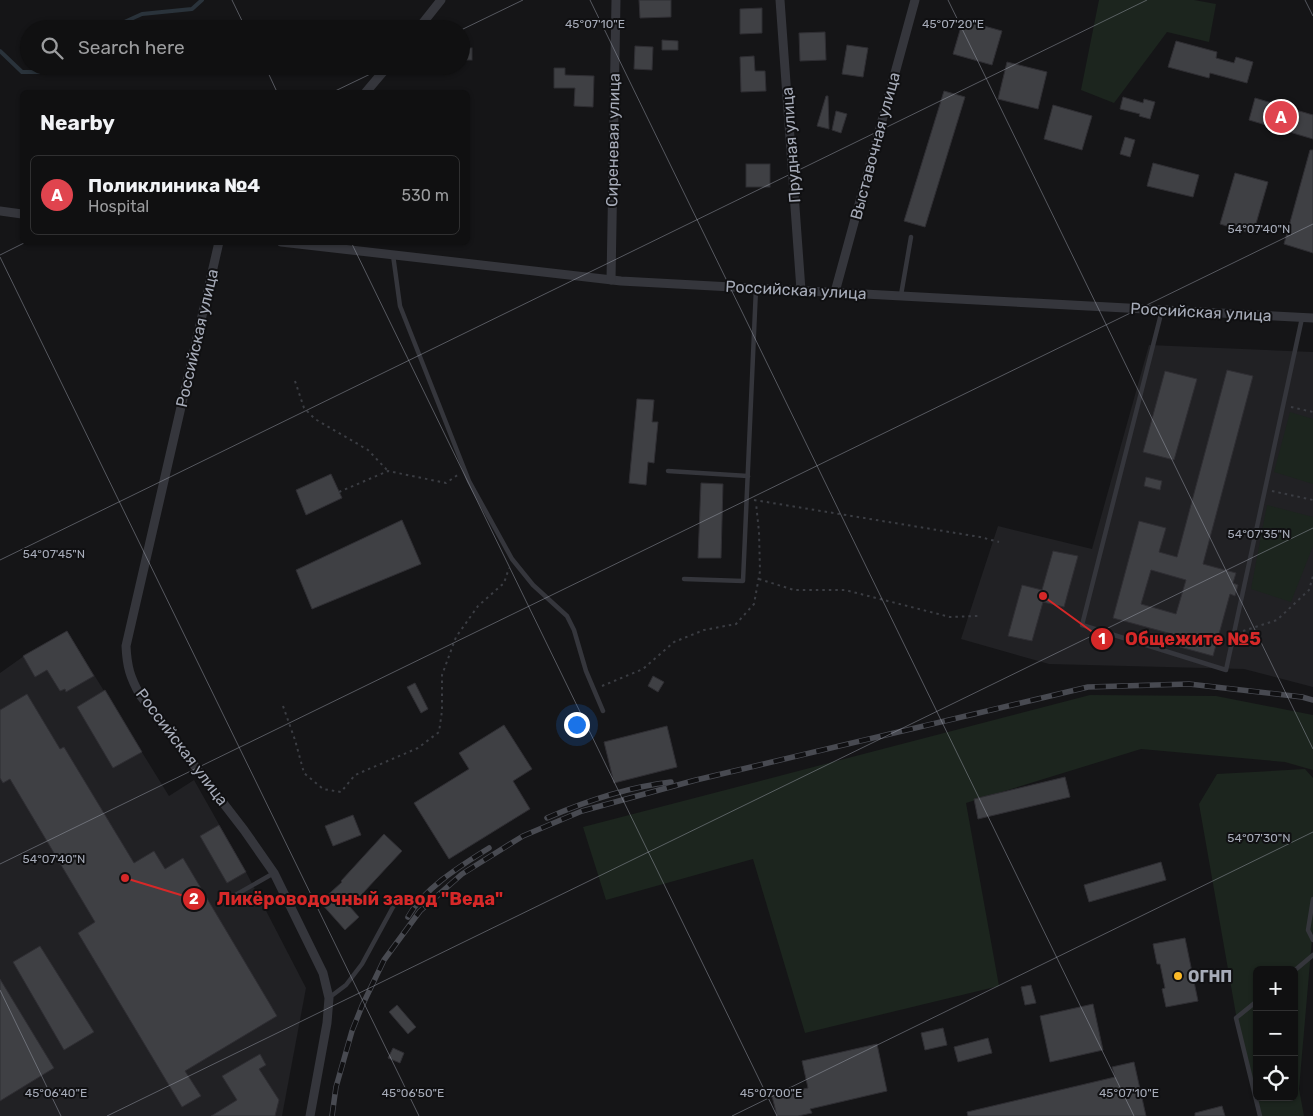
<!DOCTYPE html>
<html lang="en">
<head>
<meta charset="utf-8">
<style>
	:root { --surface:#101011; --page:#19191a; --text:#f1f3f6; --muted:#9c9d9f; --line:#303031; --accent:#db2777 }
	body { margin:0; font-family:Rubik,sans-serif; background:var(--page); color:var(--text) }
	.controls { position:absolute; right:15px; bottom:15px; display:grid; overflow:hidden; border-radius:8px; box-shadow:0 1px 4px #0004 }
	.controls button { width:45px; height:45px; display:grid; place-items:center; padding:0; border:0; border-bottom:1px solid var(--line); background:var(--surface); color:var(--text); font:25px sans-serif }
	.you { position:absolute; left:576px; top:724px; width:18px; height:18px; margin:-12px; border:4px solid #fff; border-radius:50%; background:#1a73e8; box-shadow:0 0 0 8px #1a73e833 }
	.badge { display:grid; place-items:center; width:32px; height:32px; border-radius:50%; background:var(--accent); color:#fff; font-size:16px; font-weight:700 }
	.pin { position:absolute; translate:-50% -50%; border:2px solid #fff; box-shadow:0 1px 5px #0006 }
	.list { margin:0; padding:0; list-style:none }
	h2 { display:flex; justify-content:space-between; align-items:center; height:65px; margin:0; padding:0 20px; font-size:21px }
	h2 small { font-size:16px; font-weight:400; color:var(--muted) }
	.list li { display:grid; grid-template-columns:32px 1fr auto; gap:15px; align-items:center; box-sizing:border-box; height:80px; margin:0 10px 10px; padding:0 10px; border:1px solid var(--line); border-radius:8px }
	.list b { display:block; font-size:19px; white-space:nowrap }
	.list p { margin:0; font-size:16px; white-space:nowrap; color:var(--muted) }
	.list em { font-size:16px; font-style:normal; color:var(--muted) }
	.icon { flex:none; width:28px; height:28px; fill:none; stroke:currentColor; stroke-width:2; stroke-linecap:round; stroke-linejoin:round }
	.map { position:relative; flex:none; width:1313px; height:1116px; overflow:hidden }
	.search { position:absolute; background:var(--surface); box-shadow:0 1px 4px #0004; left:20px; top:20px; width:450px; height:55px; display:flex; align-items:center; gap:12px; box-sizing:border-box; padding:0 18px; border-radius:28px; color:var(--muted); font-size:19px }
	.panel { position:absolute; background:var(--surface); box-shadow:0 1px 4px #0004; left:20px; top:90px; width:450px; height:155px; border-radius:8px }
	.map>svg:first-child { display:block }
	.built { fill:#212124 }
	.green { fill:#1c251e; fill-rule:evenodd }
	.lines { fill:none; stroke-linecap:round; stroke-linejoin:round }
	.stream { stroke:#2a333b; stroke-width:4 }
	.building { fill:#3f4044; stroke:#2f2e33; fill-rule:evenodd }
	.path { stroke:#3b3d43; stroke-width:2; stroke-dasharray:2.5 4; stroke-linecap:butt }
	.service { stroke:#35363c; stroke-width:4.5 }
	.minor { stroke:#35363c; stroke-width:9 }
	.rail-casing { stroke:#484a51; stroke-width:5.5 }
	.rail { stroke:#101012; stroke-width:4; stroke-dasharray:11; stroke-linecap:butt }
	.ticks { fill:none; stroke:#a6abb8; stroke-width:1; stroke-opacity:0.45 }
	.poi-dot { fill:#fcba28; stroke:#101012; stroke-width:2 }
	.labels { text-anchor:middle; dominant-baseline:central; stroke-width:4; stroke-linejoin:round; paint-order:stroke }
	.street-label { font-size:16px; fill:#a6abb8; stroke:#101012 }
	.poi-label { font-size:16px; font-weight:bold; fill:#a6abb8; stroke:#101012; text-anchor:start }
	.ticks-label { font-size:12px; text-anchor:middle; fill:#a6abb8; stroke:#101012; stroke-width:4; stroke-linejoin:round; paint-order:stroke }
	.leader { fill:none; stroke:#d62828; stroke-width:2 }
	.callout-dot { fill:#d62828; stroke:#101012; stroke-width:2 }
	.mark-label { font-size:15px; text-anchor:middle; font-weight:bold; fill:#fff }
	.callout-label { font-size:18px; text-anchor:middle; font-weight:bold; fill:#d62828; stroke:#101012; stroke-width:4; stroke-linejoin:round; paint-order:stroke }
</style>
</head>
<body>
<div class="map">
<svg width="1313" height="1116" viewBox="0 0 1313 1116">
	<rect width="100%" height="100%" fill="#151517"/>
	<g class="built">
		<polygon points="1149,345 1313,352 1313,687 1244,669 1049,664 961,639 998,526 1092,549"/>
		<polygon points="67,631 169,796 194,780 246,872 306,988 282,1116 0,1116 0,673 24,656"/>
	</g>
	<g class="green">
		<polygon points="1099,0 1194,0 1216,4 1209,42 1167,32 1114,103 1081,90"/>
		<polygon points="1290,412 1313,419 1313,484 1274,472"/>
		<polygon points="1267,505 1313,517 1313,546 1291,602 1251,589"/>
		<polygon points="1090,695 1216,696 1313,715 1313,770 1285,762 1141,749 966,803 999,986 805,1033 753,859 606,900 583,827"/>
		<path d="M1305,769L1313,778V928L1299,1089L1304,1116H1258L1241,1043L1199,804L1217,774ZM1257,970H1294V1097H1257Z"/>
	</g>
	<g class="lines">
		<g class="stream">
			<polyline points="109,29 142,14 192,9 202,0"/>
			<polyline points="0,51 22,72 57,72 62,66"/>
		</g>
	</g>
	<g class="building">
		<polygon points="639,0 671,0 671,17 640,18"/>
		<polygon points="762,8 762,33 740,34 740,9"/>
		<polygon points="963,20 1002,31 992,65 953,54"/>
		<polygon points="825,32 826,60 800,61 799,33"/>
		<polygon points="662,40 678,41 678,50 662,50"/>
		<polygon points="1176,41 1217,52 1216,58 1234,63 1236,57 1253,62 1247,83 1210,73 1209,78 1168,67"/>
		<polygon points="847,45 868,48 863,77 842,74"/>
		<polygon points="635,46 653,47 652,70 634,69"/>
		<rect x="461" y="48" width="11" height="12"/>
		<polygon points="754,56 755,71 765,71 766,91 741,92 740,57"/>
		<polygon points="1007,62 1047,72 1038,109 998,99"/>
		<polygon points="554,68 565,68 565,75 594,76 593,107 574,106 575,88 554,88"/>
		<polygon points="944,91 965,97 925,227 904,221"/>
		<polygon points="826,96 828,96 829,129 817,126"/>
		<polygon points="1123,97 1143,103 1144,99 1155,102 1150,119 1139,116 1140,114 1120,109"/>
		<polygon points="1255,98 1313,115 1313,139 1249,120"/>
		<polygon points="1053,105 1092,116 1082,150 1044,139"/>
		<polygon points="836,111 847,114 841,133 832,130"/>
		<polygon points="1125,137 1135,140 1130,157 1120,154"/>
		<polygon points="1310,150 1313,150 1313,253 1284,244"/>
		<polygon points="1153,163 1199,175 1193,197 1147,186"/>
		<rect x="746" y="164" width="24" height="23"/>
		<polygon points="1235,173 1268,182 1253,234 1220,224"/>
		<path d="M1227,370L1253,376L1203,564L1236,573L1233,583L1238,585L1235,596L1230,594L1213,656L1180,647L1183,637L1113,618L1139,521L1166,528L1159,552L1177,557ZM1151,570L1186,580L1176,614L1141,604Z"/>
		<polygon points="1165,371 1197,379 1174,460 1143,452"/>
		<polygon points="637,399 654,400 652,422 658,422 654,463 648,462 646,485 629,483"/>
		<polygon points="331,474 342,498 306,515 296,490"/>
		<polygon points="1146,477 1162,481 1160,490 1144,486"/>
		<polygon points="701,483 723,484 721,558 698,558"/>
		<polygon points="402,520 421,564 312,609 296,570"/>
		<polygon points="1053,551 1078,556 1064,607 1043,602 1032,641 1008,636 1022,585 1042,590"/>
		<polygon points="67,631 94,676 66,692 65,689 60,691 47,670 35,677 23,656"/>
		<polygon points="653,676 664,682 658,692 648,686"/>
		<polygon points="415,683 428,709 421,713 407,687"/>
		<polygon points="105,690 142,752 113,768 77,707"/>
		<polygon points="27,694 60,749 64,747 134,863 154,851 165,869 183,858 277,1016 185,1071 201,1096 182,1107 78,933 95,922 10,779 3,783 0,778 0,710"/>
		<polygon points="504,725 532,769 513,781 530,809 449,859 414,803 469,769 459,753"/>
		<polygon points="667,726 677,767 614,783 604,742"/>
		<polygon points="1065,777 1070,797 978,819 974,799"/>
		<polygon points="353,815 361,835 333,846 325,826"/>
		<polygon points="219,825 246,872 227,883 200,836"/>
		<polygon points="384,834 402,851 350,907 359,917 345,930 320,902 342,882 341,881"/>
		<polygon points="1161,862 1166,880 1089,902 1084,885"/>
		<polygon points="1185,938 1198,1001 1166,1007 1162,989 1165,988 1160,964 1157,964 1153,944"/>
		<polygon points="40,946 94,1032 64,1050 13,962"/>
		<polygon points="0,979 54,1068 0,1101"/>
		<polygon points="1031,985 1036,1003 1025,1005 1021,987"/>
		<polygon points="1093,1004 1103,1050 1050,1062 1040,1016"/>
		<polygon points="397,1005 416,1027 408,1034 389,1012"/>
		<polygon points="943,1028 947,1045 925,1050 921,1033"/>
		<polygon points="988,1038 992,1053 958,1062 954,1047"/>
		<polygon points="877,1044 887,1091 810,1109 812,1113 798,1116 777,1116 772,1096 808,1088 802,1061"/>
		<polygon points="393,1048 404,1053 400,1063 388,1058"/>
		<polygon points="260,1054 266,1065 259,1069 279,1100 275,1116 211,1116 237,1100 222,1076"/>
		<polygon points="1134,1062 1146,1116 968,1116 967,1112 1115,1077 1112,1067"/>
		<polygon points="1222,1106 1225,1116 1195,1116 1195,1113"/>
	</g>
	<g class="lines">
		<g class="path">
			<polyline points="295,381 304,408 315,419 368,450 388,471"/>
			<polyline points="1291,407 1313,412"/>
			<polyline points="1272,491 1313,500"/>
			<polyline points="339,492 388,471 446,483 459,474"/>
			<polyline points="754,500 980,537 999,542"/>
			<polyline points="759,579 794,590 845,590 950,617 978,616"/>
			<polyline points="1243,631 1277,620 1309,590 1313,576"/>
			<polyline points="602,686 643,669 674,642 704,630 736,624 754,604 760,571 759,532 756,503"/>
			<polyline points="283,706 295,740 304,773 323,789 341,792 355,775 418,748 439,732 442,711 442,675 456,637 478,606 504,583 509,568"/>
		</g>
		<g class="service">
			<polyline points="393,255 400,306 469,481 512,559 533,585 567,616 574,630 586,671 603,711"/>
			<polyline points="901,295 911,237"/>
			<polyline points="1162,310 1082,625 1226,670 1302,318"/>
			<polyline points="668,471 748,476"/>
			<polyline points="684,579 743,581 756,288"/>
			<polyline points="1313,899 1308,930 1313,940"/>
			<polyline points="223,902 274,873"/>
			<polyline points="1294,971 1313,955"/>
			<polyline points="330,997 346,985 362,964 399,896"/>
			<polyline points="1257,1001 1236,1018 1260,1116"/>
		</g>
		<g class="minor">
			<polyline points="780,0 801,290"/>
			<polyline points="418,29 441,0"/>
			<polyline points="366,92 388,66"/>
			<polyline points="0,211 22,214"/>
			<path d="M219,242L126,646C127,667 130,677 140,695L244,830L274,873L323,973L329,998L327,1023L310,1116"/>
			<polyline points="281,242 621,281 1313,318"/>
			<polyline points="611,280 616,0"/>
			<polyline points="835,292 915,0"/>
		</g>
		<defs>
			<g id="rail">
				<path d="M547,818C586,801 628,787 671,782"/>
				<path d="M408,917C424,888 462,865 489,848"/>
				<polyline points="332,1116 336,1087 352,1031 362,1006 384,960 420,911 462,874 523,836 582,811 696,780 1088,687 1189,684 1302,697 1313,700"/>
			</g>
		</defs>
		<use href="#rail" class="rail-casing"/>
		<use href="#rail" class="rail"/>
	</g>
	<path class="ticks" d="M232,0L246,29M590,0L1134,1116M948,0L1313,749M1305,0L1313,16M461,30L523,0M265,66L277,92M333,92L387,66M351,242L777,1116M0,255L26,242M0,257L419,1116M0,560L1147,0M0,864L1313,224M0,990L61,1116M107,1116L1313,528M732,1116L1313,832"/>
	<circle class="poi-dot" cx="1178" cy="976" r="5"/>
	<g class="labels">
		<g class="street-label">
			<text transform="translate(613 140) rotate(-89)">Сиреневая улица</text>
			<text transform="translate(791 145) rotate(-94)">Прудная улица</text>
			<text transform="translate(875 146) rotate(-75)">Выставочная улица</text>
			<text transform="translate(796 290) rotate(3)">Российская улица</text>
			<text transform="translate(1201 312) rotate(3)">Российская улица</text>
			<text transform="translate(197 338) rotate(-77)">Российская улица</text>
			<text transform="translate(182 747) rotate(53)">Российская улица</text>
		</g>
		<g class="poi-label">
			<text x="1188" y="976">ОГНП</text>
		</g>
	</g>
	<g class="ticks-label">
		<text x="595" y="28">45°07'10"E</text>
		<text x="953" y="28">45°07'20"E</text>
		<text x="1259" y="233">54°07'40"N</text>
		<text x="1259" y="538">54°07'35"N</text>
		<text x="54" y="558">54°07'45"N</text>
		<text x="1259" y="842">54°07'30"N</text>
		<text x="54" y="863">54°07'40"N</text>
		<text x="56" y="1097">45°06'40"E</text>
		<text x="413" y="1097">45°06'50"E</text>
		<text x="771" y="1097">45°07'00"E</text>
		<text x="1129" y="1097">45°07'10"E</text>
	</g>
	<path class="leader" d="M1043 596L1102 639M125 878L194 899"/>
	<g class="callout-dot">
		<circle cx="1043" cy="596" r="5"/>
		<circle cx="125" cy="878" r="5"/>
		<circle cx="1102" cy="639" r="12"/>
		<circle cx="194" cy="899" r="12"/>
	</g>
	<g class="mark-label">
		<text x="1102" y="644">1</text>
		<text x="194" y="904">2</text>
	</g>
	<g class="callout-label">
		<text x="1193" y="645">Общежите №5</text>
		<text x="360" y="905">Ликёроводочный завод "Веда"</text>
	</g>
</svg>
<div class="controls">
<button>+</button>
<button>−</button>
<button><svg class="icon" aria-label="locate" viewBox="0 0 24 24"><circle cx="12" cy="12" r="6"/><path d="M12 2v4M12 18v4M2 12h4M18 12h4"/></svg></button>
</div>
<div class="you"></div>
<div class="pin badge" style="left:1281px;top:117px;background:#e0444e">A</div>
<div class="search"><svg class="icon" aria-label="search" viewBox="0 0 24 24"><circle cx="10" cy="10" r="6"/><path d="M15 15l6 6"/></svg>Search here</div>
<section class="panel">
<h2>Nearby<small></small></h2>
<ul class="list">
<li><span class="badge" style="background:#e0444e">A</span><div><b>Поликлиника №4</b><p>Hospital</p></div><em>530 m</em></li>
</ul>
</section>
</div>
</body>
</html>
